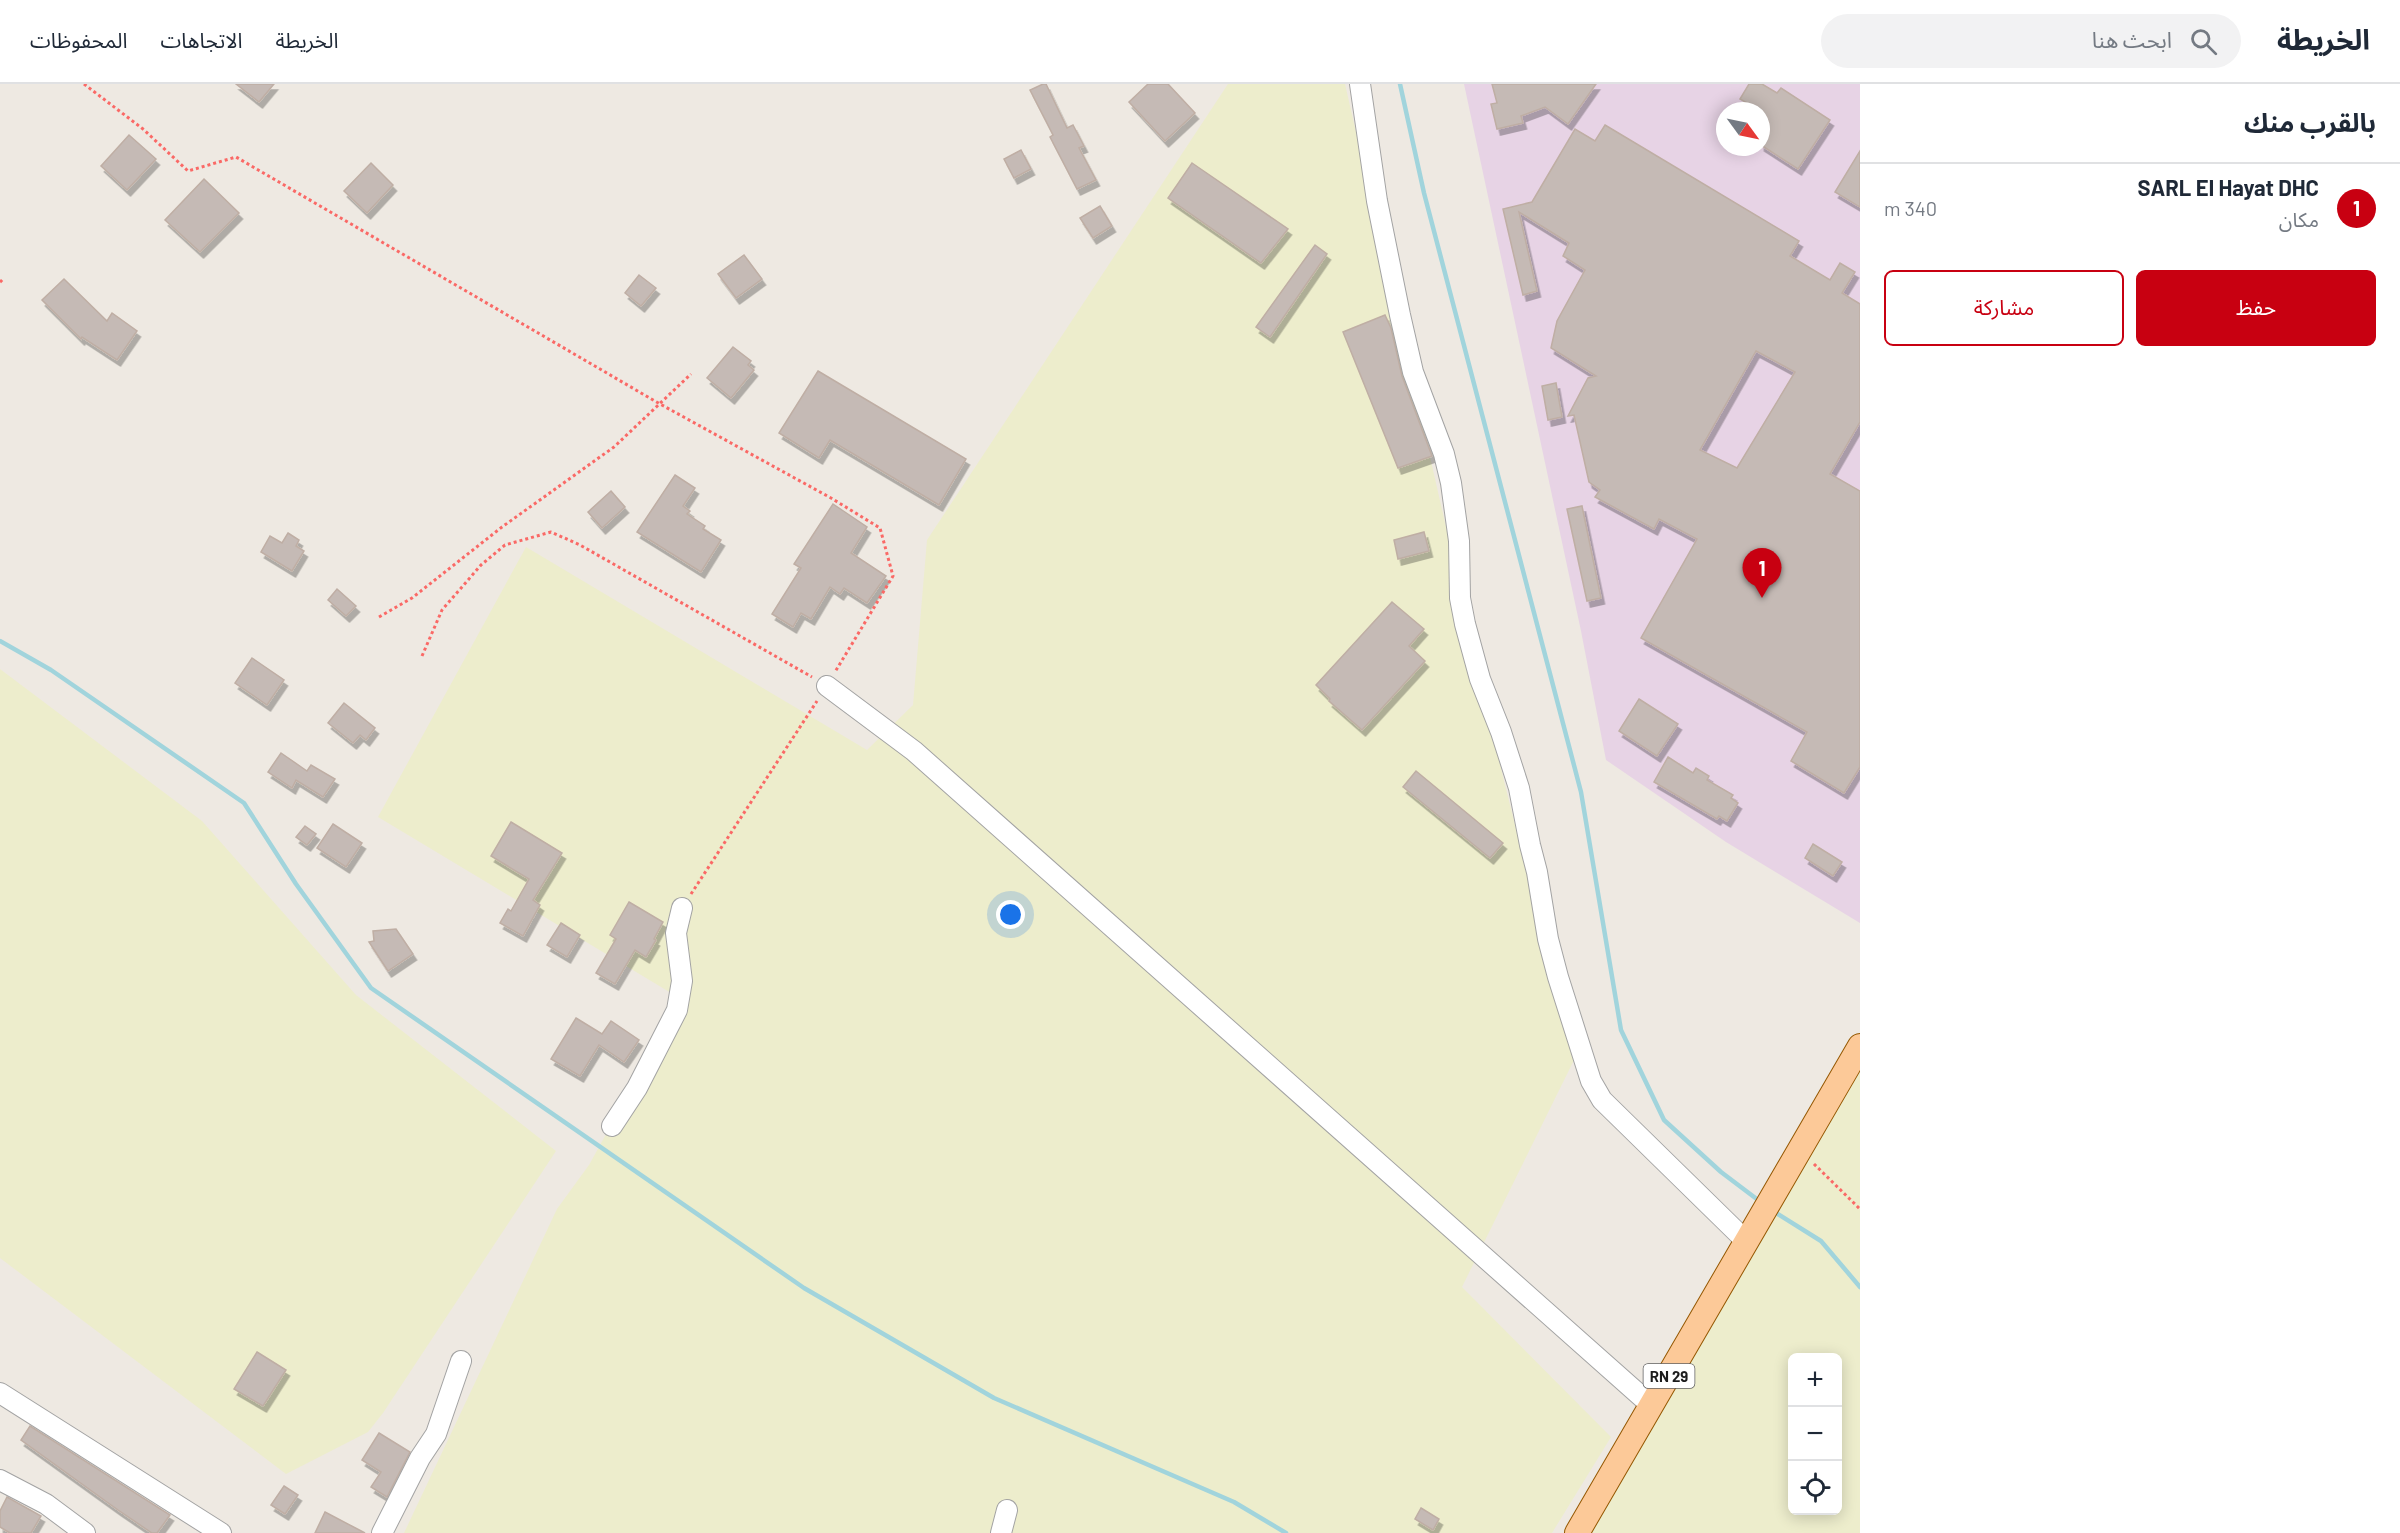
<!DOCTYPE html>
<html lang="ar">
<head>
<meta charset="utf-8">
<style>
	:root { --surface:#fff; --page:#f2f2f3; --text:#1f2937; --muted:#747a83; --line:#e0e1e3; --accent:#c80011 }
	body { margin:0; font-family:Barlow,"Noto Sans Arabic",sans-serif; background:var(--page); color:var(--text); direction:rtl }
	.controls { position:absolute; right:18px; bottom:18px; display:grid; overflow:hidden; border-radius:9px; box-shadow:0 3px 15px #0003 }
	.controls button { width:54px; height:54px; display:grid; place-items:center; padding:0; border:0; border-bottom:2px solid var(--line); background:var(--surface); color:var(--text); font:30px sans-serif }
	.compass { position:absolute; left:1716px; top:18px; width:54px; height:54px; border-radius:50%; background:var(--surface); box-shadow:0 3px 15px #0003; rotate:123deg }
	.you { position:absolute; left:1011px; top:831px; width:21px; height:21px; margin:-15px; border:4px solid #fff; border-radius:50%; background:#1a73e8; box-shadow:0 0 0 9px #1a73e833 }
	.badge { display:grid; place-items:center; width:39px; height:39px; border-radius:50%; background:var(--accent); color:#fff; font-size:20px; font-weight:700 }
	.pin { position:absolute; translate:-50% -50px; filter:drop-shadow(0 2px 3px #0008) }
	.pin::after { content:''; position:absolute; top:32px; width:21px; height:18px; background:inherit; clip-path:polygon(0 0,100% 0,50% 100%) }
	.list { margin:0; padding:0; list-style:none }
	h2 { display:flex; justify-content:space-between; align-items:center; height:78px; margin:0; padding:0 24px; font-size:26px }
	h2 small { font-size:20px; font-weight:400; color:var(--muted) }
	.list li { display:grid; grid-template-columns:39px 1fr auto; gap:18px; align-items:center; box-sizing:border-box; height:90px; padding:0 24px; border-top:2px solid var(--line) }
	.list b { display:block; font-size:22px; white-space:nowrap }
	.list p { margin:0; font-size:20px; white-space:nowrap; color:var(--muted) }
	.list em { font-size:20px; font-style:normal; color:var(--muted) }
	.actions { display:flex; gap:12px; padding:18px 24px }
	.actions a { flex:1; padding:14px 0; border:2px solid var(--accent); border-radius:9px; text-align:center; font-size:21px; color:var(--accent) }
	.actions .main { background:var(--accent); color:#fff }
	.icon { flex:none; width:33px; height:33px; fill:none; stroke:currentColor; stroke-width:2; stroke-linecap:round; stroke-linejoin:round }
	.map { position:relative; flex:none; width:1860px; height:1449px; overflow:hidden; direction:ltr }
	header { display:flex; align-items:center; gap:36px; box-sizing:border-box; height:84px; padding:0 30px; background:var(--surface); border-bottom:2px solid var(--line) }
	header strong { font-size:28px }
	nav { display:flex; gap:33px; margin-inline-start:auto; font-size:21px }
	.search { width:420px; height:54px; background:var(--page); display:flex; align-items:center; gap:15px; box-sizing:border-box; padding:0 21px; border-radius:33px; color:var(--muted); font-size:22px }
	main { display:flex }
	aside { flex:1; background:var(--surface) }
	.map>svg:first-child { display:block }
	.industrial { fill:#e7d3e5; fill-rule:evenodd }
	.farmland { fill:#ededcc; fill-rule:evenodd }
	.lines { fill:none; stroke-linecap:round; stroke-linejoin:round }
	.stream { stroke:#a1d4dc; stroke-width:4.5 }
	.building { fill:#c5bab5; stroke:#bfaea4; stroke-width:1.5; fill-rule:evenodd; filter:url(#shadow) }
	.minor-casing { stroke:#a3a3a3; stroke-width:22 }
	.major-casing { stroke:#945700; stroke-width:26 }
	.path { stroke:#fa6966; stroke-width:3; stroke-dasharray:3 3; stroke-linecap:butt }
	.minor { stroke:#fff; stroke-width:20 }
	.major { stroke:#fcc998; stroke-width:24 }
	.labels { text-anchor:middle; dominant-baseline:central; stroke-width:4.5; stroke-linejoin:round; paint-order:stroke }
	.shield { fill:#fff; stroke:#606060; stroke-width:1.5 }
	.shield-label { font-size:15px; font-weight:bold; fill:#1c1c1c }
</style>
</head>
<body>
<header>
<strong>الخريطة</strong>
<div class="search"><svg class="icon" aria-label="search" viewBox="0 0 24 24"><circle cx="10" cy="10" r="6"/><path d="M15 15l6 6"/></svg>ابحث هنا</div>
<nav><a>الخريطة</a><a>الاتجاهات</a><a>المحفوظات</a></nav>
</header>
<main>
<aside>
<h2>بالقرب منك<small></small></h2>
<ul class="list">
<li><span class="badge">1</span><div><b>SARL El Hayat DHC</b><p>مكان</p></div><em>340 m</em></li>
</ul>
<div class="actions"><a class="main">حفظ</a><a>مشاركة</a></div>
</aside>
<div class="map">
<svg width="1860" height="1449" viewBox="0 0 1860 1449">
	<defs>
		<filter id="shadow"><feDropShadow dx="3.5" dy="6" stdDeviation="0" flood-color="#0004"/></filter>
	</defs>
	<rect width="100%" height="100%" fill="#eee9e2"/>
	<path class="industrial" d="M1464,0H1860V839L1726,758L1606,676L1581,547ZM1725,27H1761V63H1725Z"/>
	<g class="farmland">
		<polygon points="1228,0 1345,0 1503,693 1574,976 1462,1203 1611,1353 1552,1449 404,1449 557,1125 589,1081 681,915 378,733 526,463 867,666 913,621 927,456"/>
		<polygon points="0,585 202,737 356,911 556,1067 383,1329 368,1348 286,1390 0,1174"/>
		<path d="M1860,962V1449H1577ZM1792,1274H1838V1426H1792Z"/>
	</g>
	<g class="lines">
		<g class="stream">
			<polyline points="1400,0 1424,109 1581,708 1621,946 1664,1036 1721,1088 1762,1119"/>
			<polyline points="0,557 51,586 244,719 296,800 371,904 804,1204 994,1314 1234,1418 1286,1449"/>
			<polyline points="1773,1127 1821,1157 1860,1203"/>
		</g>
	</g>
	<g class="building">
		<polygon points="236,0 274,0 259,18"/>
		<polygon points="1043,0 1046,0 1067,44 1073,41 1084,62 1079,64 1096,96 1077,105 1050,53 1053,51 1030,6"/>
		<polygon points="1148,0 1168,0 1195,29 1165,57 1129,18"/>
		<polygon points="1492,0 1596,0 1568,40 1545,23 1521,32 1523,39 1497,45 1491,20 1497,19"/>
		<polygon points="1749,0 1762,0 1777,9 1781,4 1830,36 1798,85 1761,61 1761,27 1740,15"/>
		<path d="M1605,41L1799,157L1790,172L1830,196L1840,179L1855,188L1842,209L1860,220V338L1830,390L1860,407V683L1844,709L1791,677L1807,648L1641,554L1697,455L1659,435L1654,445L1595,413L1600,406L1589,398L1574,331L1568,332L1588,294L1596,292L1551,264L1557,237L1585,186L1563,172L1569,159L1519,128L1537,207L1523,211L1503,125L1532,118L1575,45L1595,57ZM1756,267L1795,288L1737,384L1700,366Z"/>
		<polygon points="129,51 156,75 127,106 101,82"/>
		<polygon points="1021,66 1031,85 1014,94 1004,75"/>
		<polygon points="1860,67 1860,123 1835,108"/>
		<polygon points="371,79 393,101 367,129 344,107"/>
		<polygon points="1192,79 1288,145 1261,179 1168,114"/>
		<polygon points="204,95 239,129 200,168 165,136"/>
		<polygon points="1100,122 1112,142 1093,154 1080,134"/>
		<polygon points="1315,161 1327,170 1270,253 1256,243"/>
		<polygon points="744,171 762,195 736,214 718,190"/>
		<polygon points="639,191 656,204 641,222 625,209"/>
		<polygon points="64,195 107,237 112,229 137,247 117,276 82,253 81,255 42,216"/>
		<polygon points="1385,231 1391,244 1402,292 1432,372 1398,384 1343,248"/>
		<polygon points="733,263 751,277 748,281 754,286 731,314 707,294"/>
		<polygon points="818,287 966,375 939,421 830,356 819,374 779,349"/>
		<polygon points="1556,299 1562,333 1548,336 1542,302"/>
		<polygon points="675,391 695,404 683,422 690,427 687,430 705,442 703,445 721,456 701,488 637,448"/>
		<polygon points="611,407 625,423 602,444 588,428"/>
		<polygon points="833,420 867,443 851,469 886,492 867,519 844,504 840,510 830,503 811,535 801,529 793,543 772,530 801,484 794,480"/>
		<polygon points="1582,422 1601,514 1587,517 1567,425"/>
		<polygon points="1424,448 1429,467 1398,475 1394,456"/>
		<polygon points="288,449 299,456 296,462 304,467 292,487 261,468 270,452 282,459"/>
		<polygon points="337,505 356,522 346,532 328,516"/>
		<polygon points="1392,518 1424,545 1409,562 1425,577 1362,646 1329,617 1330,615 1316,601"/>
		<polygon points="252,574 284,596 267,621 235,599"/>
		<polygon points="1639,615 1678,640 1657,672 1619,647"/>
		<polygon points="344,619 375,644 366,656 360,651 353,659 328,639"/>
		<polygon points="281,669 307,687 311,681 335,695 323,713 296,696 292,704 268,688"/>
		<polygon points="1668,673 1693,689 1696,684 1709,692 1707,696 1733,711 1731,714 1738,719 1727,737 1719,732 1717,735 1654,698"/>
		<polygon points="1416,687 1503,759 1490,774 1403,703"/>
		<polygon points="511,738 562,769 533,816 540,821 523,852 500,839 508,825 511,827 529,795 491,772"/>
		<polygon points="333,740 362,759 346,783 317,764"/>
		<polygon points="305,742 316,750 307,761 296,753"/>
		<polygon points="1813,760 1842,778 1833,792 1805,774"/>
		<polygon points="629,818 663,838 654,855 656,856 646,873 635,866 615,900 596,889 616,855 610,851"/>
		<polygon points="561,839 580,851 567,873 547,861"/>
		<polygon points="396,845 413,870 388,887 369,858 374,857 373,847"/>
		<polygon points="576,934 602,950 611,937 639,956 624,978 599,961 580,992 551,975"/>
		<polygon points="257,1268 286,1286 263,1322 234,1305"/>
		<polygon points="30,1342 170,1431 157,1449 152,1449 118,1426 21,1356"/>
		<polygon points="379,1349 410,1368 387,1413 371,1403 381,1388 362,1376"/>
		<polygon points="284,1402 298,1411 285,1430 271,1421"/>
		<polygon points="7,1413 41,1432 31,1449 10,1449 0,1443 0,1427"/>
		<polygon points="1421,1424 1439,1435 1433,1446 1415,1435"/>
		<polygon points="325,1428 365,1449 315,1449"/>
	</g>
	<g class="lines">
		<defs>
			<g id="minor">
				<polyline points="1360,0 1377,117 1400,231 1413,288 1444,370 1451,399 1459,457 1460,514 1465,540 1480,595 1501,648 1519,704 1530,761 1537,788 1548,855 1558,893 1591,997 1602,1016 1747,1158"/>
				<polyline points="827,602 914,667 1652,1322"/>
				<polyline points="612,1042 637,1004 677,926 682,897 676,849 682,824"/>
				<polyline points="0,1309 221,1449"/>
				<polyline points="0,1396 46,1420 85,1449"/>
				<polyline points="382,1449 420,1374 436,1350 461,1277"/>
				<polyline points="1001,1449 1007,1426"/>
			</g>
			<polyline id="major" points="1577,1449 1860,962"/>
		</defs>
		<use href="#minor" class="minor-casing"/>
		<use href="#major" class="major-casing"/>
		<g class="path">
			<polyline points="84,0 143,45 188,87 236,73 660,320 831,414 880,444 893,492 835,588"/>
			<polyline points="0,196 3,199"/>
			<polyline points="379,533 412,514 502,443 614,363 691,290"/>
			<polyline points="422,572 442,526 481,481 505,461 551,448 580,461 812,593"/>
			<polyline points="691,810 817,617"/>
			<polyline points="1814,1080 1860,1125"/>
		</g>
		<use href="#minor" class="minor"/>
		<use href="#major" class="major"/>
	</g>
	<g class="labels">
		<rect class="shield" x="1643.5" y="1280" width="51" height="24" rx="4.5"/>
		<g class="shield-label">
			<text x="1669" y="1292">RN 29</text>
		</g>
	</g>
</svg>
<div class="controls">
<button>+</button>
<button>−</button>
<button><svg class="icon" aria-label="locate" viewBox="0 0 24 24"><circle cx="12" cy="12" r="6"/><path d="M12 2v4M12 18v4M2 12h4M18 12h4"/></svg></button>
</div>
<svg class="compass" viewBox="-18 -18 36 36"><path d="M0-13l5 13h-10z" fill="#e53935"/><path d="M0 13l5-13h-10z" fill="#747a83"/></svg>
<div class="you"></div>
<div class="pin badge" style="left:1762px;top:514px">1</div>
</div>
</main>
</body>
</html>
